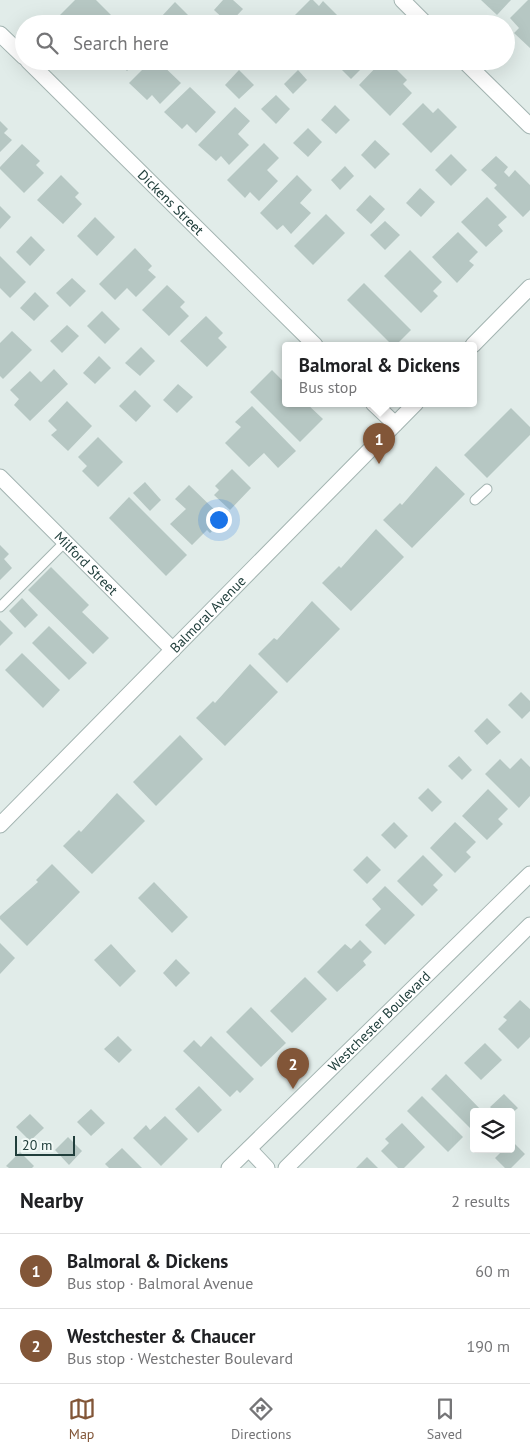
<!DOCTYPE html>
<html lang="en">
<head>
<meta charset="utf-8">
<style>
	:root { --surface:#fff; --page:#f2f2f2; --text:#202124; --muted:#757577; --line:#e0e0e0; --accent:#825638 }
	body { margin:0; font-family:"PT Sans",sans-serif; background:var(--page); color:var(--text) }
	.controls { position:absolute; right:15px; bottom:15px; display:grid; overflow:hidden; border-radius:5px; box-shadow:0 5px 20px #0002 }
	.controls button { width:45px; height:45px; display:grid; place-items:center; padding:0; border:0; border-bottom:1px solid var(--line); background:var(--surface); color:var(--text); font:25px sans-serif }
	.scale { position:absolute; left:15px; bottom:12px; width:60px; box-sizing:border-box; padding-left:5px; border:2px solid #203e3b; border-top:0; font-size:14px; line-height:18px; white-space:nowrap; color:#203e3b; -webkit-text-stroke:4px #f1f9f6; paint-order:stroke }
	.you { position:absolute; left:218px; top:519px; width:18px; height:18px; margin:-12px; border:4px solid #fff; border-radius:50%; background:#1a73e8; box-shadow:0 0 0 8px #1a73e833 }
	.badge { display:grid; place-items:center; width:32px; height:32px; border-radius:50%; background:var(--accent); color:#fff; font-size:16px; font-weight:700 }
	.pin { position:absolute; translate:-50% -41px; filter:drop-shadow(0 1px 2px #0008) }
	.pin::after { content:''; position:absolute; top:26px; width:18px; height:15px; background:inherit; clip-path:polygon(0 0,100% 0,50% 100%) }
	.popup { position:absolute; left:282px; top:342px; width:195px; height:65px; box-sizing:border-box; display:grid; place-content:center; border-radius:5px; background:var(--surface); filter:drop-shadow(0 1px 4px #0005); font-size:16px; white-space:nowrap; color:var(--muted) }
	.popup b { font-size:19px; color:var(--text) }
	.popup::after { content:''; position:absolute; left:50%; top:100%; margin-left:-10px; border:10px solid transparent; border-top-color:var(--surface) }
	.list { margin:0; padding:0; list-style:none }
	h2 { display:flex; justify-content:space-between; align-items:center; height:65px; margin:0; padding:0 20px; font-size:21px }
	h2 small { font-size:16px; font-weight:400; color:var(--muted) }
	.list li { display:grid; grid-template-columns:32px 1fr auto; gap:15px; align-items:center; box-sizing:border-box; height:75px; padding:0 20px; border-top:1px solid var(--line) }
	.list b { display:block; font-size:19px; white-space:nowrap }
	.list p { margin:0; font-size:16px; white-space:nowrap; color:var(--muted) }
	.list em { font-size:16px; font-style:normal; color:var(--muted) }
	.icon { flex:none; width:28px; height:28px; fill:none; stroke:currentColor; stroke-width:2; stroke-linecap:round; stroke-linejoin:round }
	.map { position:relative; flex:none; width:530px; height:1168px; overflow:hidden }
	.search { position:absolute; background:var(--surface); box-shadow:0 5px 20px #0002; left:15px; right:15px; top:15px; height:55px; display:flex; align-items:center; gap:12px; box-sizing:border-box; padding:0 18px; border-radius:28px; color:var(--muted); font-size:19px }
	.sheet { height:215px; background:var(--surface) }
	nav { display:flex; justify-content:space-around; align-items:center; box-sizing:border-box; height:70px; border-top:1px solid var(--line); background:var(--surface); font-size:14px; color:var(--muted) }
	nav a { display:grid; justify-items:center; gap:2px }
	nav .on { color:var(--accent) }
	.map>svg:first-child { display:block }
	.building { fill:#b6c7c3 }
	.lines { fill:none; stroke-linecap:round; stroke-linejoin:round }
	.service-casing { stroke:#a3b4b1; stroke-width:11 }
	.minor-casing { stroke:#a3b4b1; stroke-width:17 }
	.tertiary-casing { stroke:#a3b4b1; stroke-width:17 }
	.service { stroke:#fff; stroke-width:9 }
	.minor { stroke:#fff; stroke-width:15 }
	.tertiary { stroke:#fff; stroke-width:15 }
	.labels { text-anchor:middle; dominant-baseline:central; stroke-width:4.5; stroke-linejoin:round; paint-order:stroke }
	.street-label { font-size:14px; fill:#203e3b; stroke:#f1f9f6 }
</style>
</head>
<body>
<div class="map">
<svg width="530" height="1168" viewBox="0 0 530 1168">
	<rect width="100%" height="100%" fill="#e1ece9"/>
	<g class="building">
		<polygon points="75,0 96,0 111,15 103,24 69,24 60,15"/>
		<polygon points="223,0 233,0 243,9 229,24 214,10"/>
		<polygon points="310,0 313,0 319,6 323,1 340,18 334,24 294,24 290,20"/>
		<polygon points="481,0 511,0 497,15"/>
		<polygon points="528,0 530,0 530,48 514,33 519,28 510,18"/>
		<polygon points="175,2 190,17 184,24 168,24 161,17"/>
		<polygon points="107,61 137,61 127,71 118,62 113,68"/>
		<polygon points="151,61 158,61 181,83 160,104 152,95 147,100 129,83"/>
		<polygon points="333,61 369,61 351,79"/>
		<polygon points="382,61 388,61 407,80 403,84 412,93 390,116 359,85"/>
		<polygon points="239,70 254,85 239,99 225,85"/>
		<polygon points="298,70 307,80 293,94 284,84"/>
		<polygon points="190,87 216,112 196,133 187,124 182,129 164,112"/>
		<polygon points="276,95 290,109 276,124 261,109"/>
		<polygon points="423,103 433,113 438,108 457,127 431,153 402,124"/>
		<polygon points="335,105 350,120 336,134 321,120"/>
		<polygon points="235,107 250,121 238,134 249,145 229,165 221,156 216,161 198,145"/>
		<polygon points="0,121 8,129 4,133 12,140 0,152"/>
		<polygon points="308,128 322,142 308,157 293,143"/>
		<polygon points="375,140 390,154 375,169 361,155"/>
		<polygon points="264,143 279,158 267,170 278,181 259,201 250,192 245,198 227,180"/>
		<polygon points="22,144 40,161 36,165 44,173 24,193 0,169 0,167"/>
		<polygon points="451,154 467,170 451,186 435,170"/>
		<polygon points="496,156 508,167 504,172 509,177 515,170 530,185 530,210 523,217 494,188 497,185 481,170"/>
		<polygon points="345,166 354,176 340,190 331,180"/>
		<polygon points="61,175 79,193 75,197 82,204 63,224 37,200"/>
		<polygon points="297,175 312,190 300,203 311,213 291,234 283,225 277,230 260,213"/>
		<polygon points="420,188 435,202 421,217 406,203"/>
		<polygon points="370,195 385,209 371,224 356,210"/>
		<polygon points="487,197 507,217 498,225 503,231 486,247 461,222"/>
		<polygon points="0,206 11,217 0,229"/>
		<polygon points="326,214 345,233 313,265 294,246"/>
		<polygon points="95,217 115,237 97,256 77,236"/>
		<polygon points="385,221 400,235 385,250 370,235"/>
		<polygon points="458,232 478,252 469,261 474,265 457,283 432,257"/>
		<polygon points="31,236 45,250 30,266 16,252"/>
		<polygon points="135,248 152,266 148,270 156,277 136,297 127,288 115,300 99,284"/>
		<polygon points="410,250 442,282 433,291 438,296 421,313 384,276"/>
		<polygon points="0,256 26,282 10,298 0,288"/>
		<polygon points="72,278 86,291 70,307 56,293"/>
		<polygon points="364,283 411,330 396,345 392,345 347,300"/>
		<polygon points="167,285 185,302 180,307 189,316 169,336 142,310"/>
		<polygon points="35,292 49,306 34,321 20,308"/>
		<polygon points="102,311 120,329 105,344 87,326"/>
		<polygon points="206,316 223,333 218,338 227,347 207,367 180,341"/>
		<polygon points="67,325 79,336 62,353 50,341"/>
		<polygon points="12,331 32,350 3,379 0,376 0,343"/>
		<polygon points="141,347 155,361 140,376 125,363"/>
		<polygon points="99,356 111,368 95,384 83,373"/>
		<polygon points="54,369 68,384 30,421 14,405 19,399 10,390 30,371 41,382"/>
		<polygon points="272,370 285,383 285,403 306,403 323,419 300,442 250,392"/>
		<polygon points="178,384 193,397 177,413 163,400"/>
		<polygon points="135,390 151,406 136,422 119,406"/>
		<polygon points="67,401 92,426 68,451 51,435 57,430 48,421"/>
		<polygon points="252,406 296,451 278,468 264,453 249,467 225,443 241,427 235,422"/>
		<polygon points="511,408 530,427 530,435 487,478 464,455"/>
		<polygon points="98,437 123,462 98,487 82,471 87,466 78,457"/>
		<polygon points="436,466 465,494 412,548 383,520 400,503 402,505"/>
		<polygon points="232,469 251,488 230,510 214,495 219,490 215,486"/>
		<polygon points="145,482 161,500 150,511 133,493"/>
		<polygon points="189,485 224,519 210,533 207,530 192,545 170,524 186,509 175,499"/>
		<polygon points="129,497 187,555 166,576 109,518"/>
		<polygon points="376,529 404,557 351,611 322,583 339,566 341,568"/>
		<polygon points="0,545 9,554 4,559 12,568 0,580"/>
		<polygon points="51,567 89,605 82,612 109,638 93,654 28,590"/>
		<polygon points="22,598 38,615 25,628 9,611"/>
		<polygon points="312,601 340,629 287,683 258,654 274,638 277,640"/>
		<polygon points="0,620 13,633 0,646"/>
		<polygon points="49,626 87,663 69,680 32,643"/>
		<polygon points="22,653 60,690 43,708 5,670"/>
		<polygon points="250,664 278,692 225,746 196,718 213,701 215,703"/>
		<polygon points="521,692 530,701 530,711 522,719 508,705"/>
		<polygon points="487,718 501,732 487,745 474,731"/>
		<polygon points="180,735 203,759 156,806 133,782"/>
		<polygon points="459,756 472,770 462,780 448,766"/>
		<polygon points="521,758 530,767 530,796 519,808 485,774 500,759 510,769"/>
		<polygon points="428,788 442,802 432,812 418,798"/>
		<polygon points="488,789 508,809 498,819 503,824 487,840 462,816"/>
		<polygon points="117,793 145,821 92,874 63,846 79,830 81,832"/>
		<polygon points="394,822 408,836 395,849 381,835"/>
		<polygon points="455,822 476,842 466,852 471,857 455,873 430,848"/>
		<polygon points="423,855 443,875 433,885 438,890 422,906 397,881"/>
		<polygon points="367,856 381,870 367,884 353,870"/>
		<polygon points="52,864 80,892 27,946 0,919 0,916 38,882 36,880"/>
		<polygon points="154,882 188,917 172,933 138,898"/>
		<polygon points="385,886 415,915 385,945 365,925 381,909 372,899"/>
		<polygon points="360,940 372,952 363,961 366,965 337,992 317,972 345,944 351,949"/>
		<polygon points="0,943 15,958 0,974"/>
		<polygon points="111,944 136,971 120,987 94,960"/>
		<polygon points="176,959 190,973 176,987 163,973"/>
		<polygon points="305,977 327,999 292,1033 270,1011"/>
		<polygon points="520,1000 530,1009 530,1037 518,1049 498,1029 507,1020 503,1017"/>
		<polygon points="251,1007 286,1043 261,1067 226,1032"/>
		<polygon points="118,1036 132,1050 119,1063 104,1049"/>
		<polygon points="211,1036 254,1079 240,1093 237,1090 230,1097 183,1051 194,1040 201,1047"/>
		<polygon points="485,1043 502,1060 481,1080 464,1063"/>
		<polygon points="446,1074 483,1112 474,1112 474,1128 472,1130 431,1089"/>
		<polygon points="199,1086 222,1110 198,1133 175,1109"/>
		<polygon points="504,1094 518,1108 511,1114 511,1112 495,1112 490,1107"/>
		<polygon points="422,1096 463,1137 448,1152 407,1111"/>
		<polygon points="91,1109 105,1123 91,1136 77,1122"/>
		<polygon points="30,1114 44,1128 30,1141 16,1127"/>
		<polygon points="165,1116 188,1139 161,1166 133,1138 146,1125 150,1130"/>
		<polygon points="402,1123 425,1147 404,1168 398,1168 381,1151 389,1143 385,1139"/>
		<polygon points="68,1137 82,1151 69,1165 55,1150"/>
		<polygon points="511,1140 525,1154 511,1168 505,1168 495,1158 504,1149 511,1149"/>
		<polygon points="122,1148 142,1168 109,1168 105,1164"/>
		<polygon points="20,1152 34,1166 32,1168 9,1168 6,1166"/>
		<polygon points="367,1157 378,1168 356,1168"/>
	</g>
	<g class="lines">
		<defs>
			<g id="service">
				<polyline points="475,500 487,489"/>
				<polyline points="0,607 65,542"/>
			</g>
			<g id="minor">
				<polyline points="402,0 426,24"/>
				<polyline points="0,34 24,57"/>
				<path id="s1" d="M28,61L315,345"/>
				<polyline points="464,61 530,126"/>
				<polyline points="473,345 530,287"/>
				<polyline points="373,403 395,424"/>
				<path id="s2" d="M0,477L173,650"/>
				<path id="s3" d="M0,825L416,403"/>
				<polyline points="249,1149 267,1168"/>
			</g>
			<g id="tertiary">
				<path id="s4" d="M229,1168L530,874"/>
				<polyline points="286,1168 530,925"/>
			</g>
		</defs>
		<use href="#service" class="service-casing"/>
		<use href="#minor" class="minor-casing"/>
		<use href="#tertiary" class="tertiary-casing"/>
		<use href="#service" class="service"/>
		<use href="#minor" class="minor"/>
		<use href="#tertiary" class="tertiary"/>
	</g>
	<g class="labels">
		<g class="street-label">
			<text stroke="none"><textPath href="#s1" startOffset="201">Dickens Street</textPath></text>
			<text stroke="none"><textPath href="#s2" startOffset="122">Milford Street</textPath></text>
			<text stroke="none"><textPath href="#s3" startOffset="296">Balmoral Avenue</textPath></text>
			<text stroke="none"><textPath href="#s4" startOffset="210">Westchester Boulevard</textPath></text>
		</g>
	</g>
</svg>
<div class="controls">
<button><svg class="icon" aria-label="layers" viewBox="0 0 24 24"><path d="M12 4l9 5-9 5-9-5zM3 14l9 5 9-5"/></svg></button>
</div>
<div class="scale">20 m</div>
<div class="you"></div>
<div class="pin badge" style="left:379px;top:464px">1</div>
<div class="popup"><b>Balmoral &amp; Dickens</b>Bus stop</div>
<div class="pin badge" style="left:293px;top:1089px">2</div>
<div class="search"><svg class="icon" aria-label="search" viewBox="0 0 24 24"><circle cx="10" cy="10" r="6"/><path d="M15 15l6 6"/></svg>Search here</div>
</div>
<section class="sheet">
<h2>Nearby<small>2 results</small></h2>
<ul class="list">
<li><span class="badge">1</span><div><b>Balmoral &amp; Dickens</b><p>Bus stop · Balmoral Avenue</p></div><em>60 m</em></li>
<li><span class="badge">2</span><div><b>Westchester &amp; Chaucer</b><p>Bus stop · Westchester Boulevard</p></div><em>190 m</em></li>
</ul>
</section>
<nav>
<a class="on"><svg class="icon" aria-label="map" viewBox="0 0 24 24"><path d="M3 6l6-2 6 2 6-2v14l-6 2-6-2-6 2zM9 4v14M15 6v14"/></svg>Map</a>
<a><svg class="icon" aria-label="directions" viewBox="0 0 24 24"><path d="M12 3l9 9-9 9-9-9zM9 14v-3h6M13 9l2 2-2 2"/></svg>Directions</a>
<a><svg class="icon" aria-label="saved" viewBox="0 0 24 24"><path d="M7 4h10v16l-5-4-5 4z"/></svg>Saved</a>
</nav>
</body>
</html>
